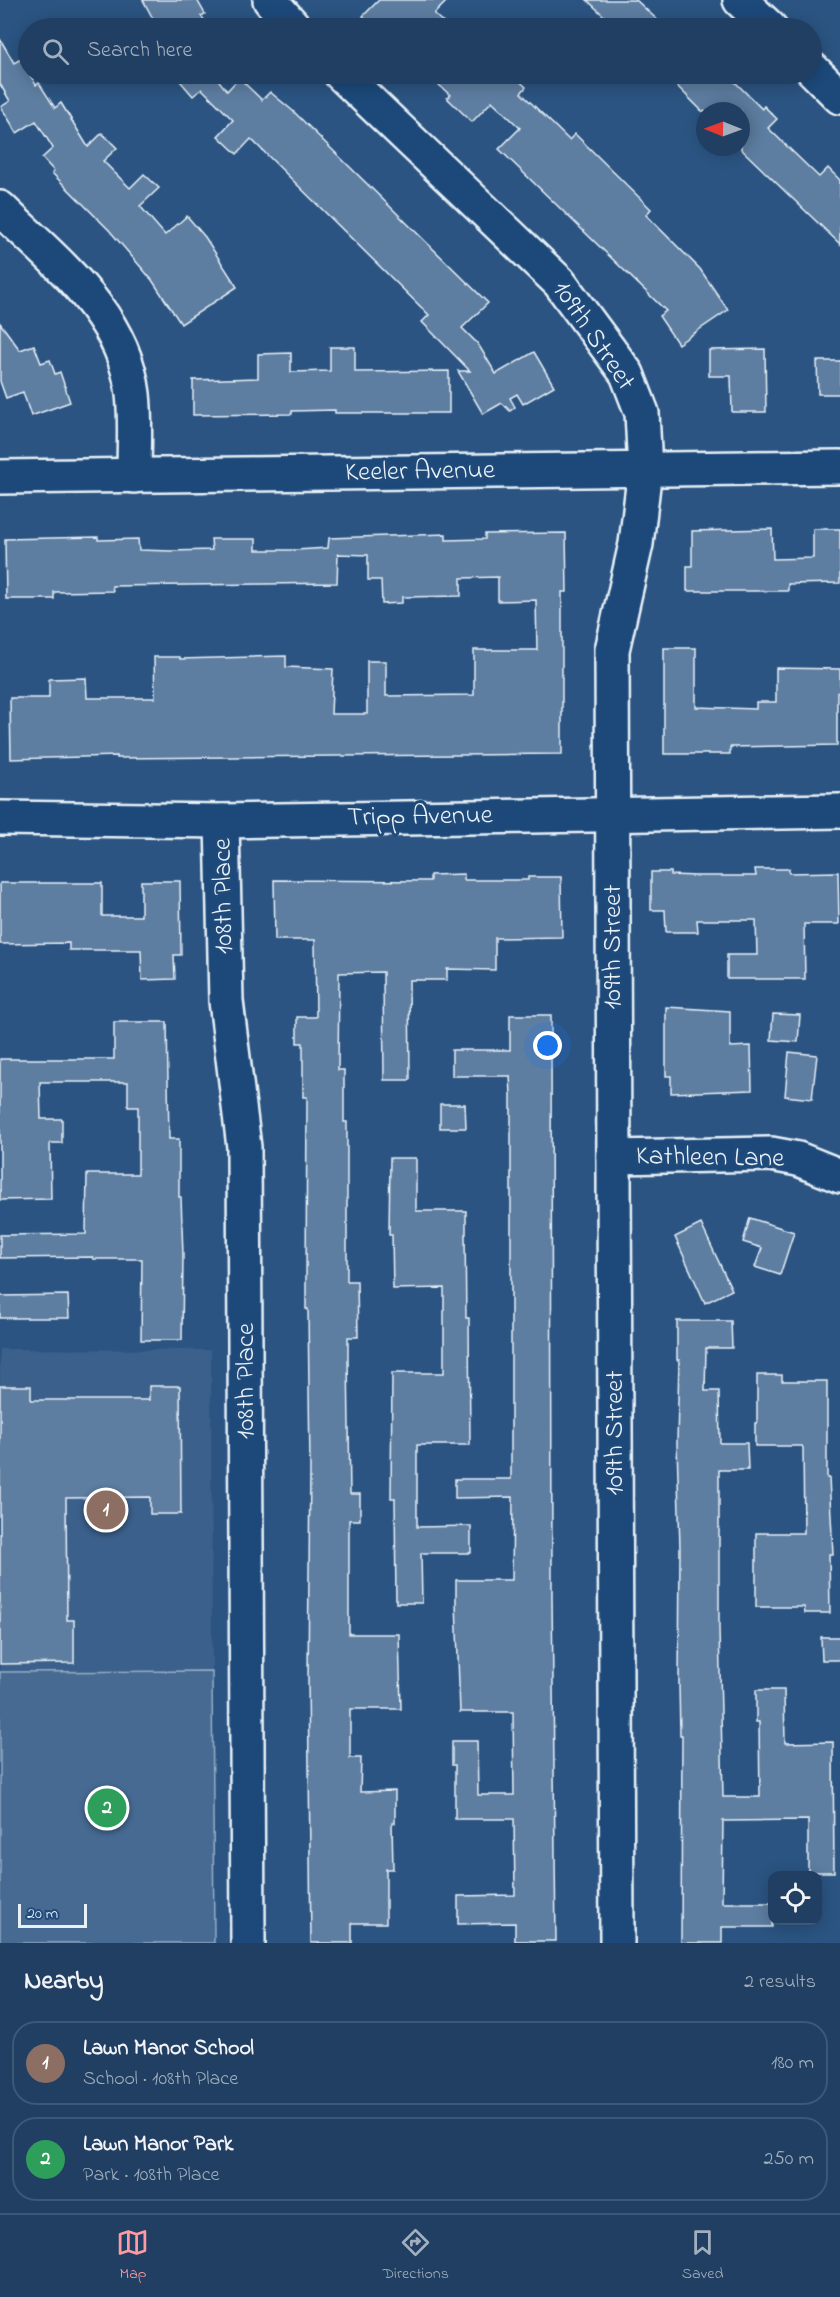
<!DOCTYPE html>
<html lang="en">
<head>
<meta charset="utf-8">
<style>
	:root { --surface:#203f62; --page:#284668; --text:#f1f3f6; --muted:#a2afbe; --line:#3d5877; --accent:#ff9aa2 }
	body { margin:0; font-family:"Indie Flower",sans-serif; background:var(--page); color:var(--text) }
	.controls { position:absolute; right:18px; bottom:18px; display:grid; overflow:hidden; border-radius:12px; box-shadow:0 3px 15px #0003 }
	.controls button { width:54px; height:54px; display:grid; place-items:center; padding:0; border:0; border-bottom:2px solid var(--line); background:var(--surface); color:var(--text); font:30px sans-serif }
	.compass { position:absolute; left:696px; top:102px; width:54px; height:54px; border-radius:50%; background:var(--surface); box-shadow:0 3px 15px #0003; rotate:271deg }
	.scale { position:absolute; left:18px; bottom:15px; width:69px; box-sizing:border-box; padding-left:6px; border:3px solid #e8f1f8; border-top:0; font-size:16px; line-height:21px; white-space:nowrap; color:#e8f1f8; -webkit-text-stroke:4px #1f4a7a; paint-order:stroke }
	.you { position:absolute; left:548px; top:1046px; width:21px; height:21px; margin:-15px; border:4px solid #fff; border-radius:50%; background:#1a73e8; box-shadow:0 0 0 9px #1a73e833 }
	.badge { display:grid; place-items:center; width:39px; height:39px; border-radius:50%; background:var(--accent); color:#fff; font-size:20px; font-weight:700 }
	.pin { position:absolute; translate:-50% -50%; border:3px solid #fff; box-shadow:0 2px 6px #0006 }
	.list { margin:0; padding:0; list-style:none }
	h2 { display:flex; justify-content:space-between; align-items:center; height:78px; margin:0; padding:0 24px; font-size:26px }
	h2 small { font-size:20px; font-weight:400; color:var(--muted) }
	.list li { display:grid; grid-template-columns:39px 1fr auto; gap:18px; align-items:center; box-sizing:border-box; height:84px; margin:0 12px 12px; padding:0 12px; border:2px solid var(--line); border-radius:24px }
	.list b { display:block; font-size:22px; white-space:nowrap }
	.list p { margin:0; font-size:20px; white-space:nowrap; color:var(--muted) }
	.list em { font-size:20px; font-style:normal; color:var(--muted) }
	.icon { flex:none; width:33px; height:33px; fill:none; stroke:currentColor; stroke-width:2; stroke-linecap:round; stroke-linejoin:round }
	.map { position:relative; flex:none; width:840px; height:1943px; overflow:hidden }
	.search { position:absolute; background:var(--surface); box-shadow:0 3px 15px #0003; left:18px; right:18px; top:18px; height:66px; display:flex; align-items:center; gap:15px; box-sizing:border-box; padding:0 21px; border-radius:33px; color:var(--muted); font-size:22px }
	.sheet { height:270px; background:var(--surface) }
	nav { display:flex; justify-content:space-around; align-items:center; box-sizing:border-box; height:84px; border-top:2px solid var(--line); background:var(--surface); font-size:16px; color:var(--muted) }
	nav a { display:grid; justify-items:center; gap:3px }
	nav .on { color:var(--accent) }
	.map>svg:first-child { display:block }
	.built { fill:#3a608b }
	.green { fill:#476b93; stroke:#98aec6; stroke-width:1.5 }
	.building { fill:#5d7da1; stroke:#e8f1f8; stroke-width:1.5 }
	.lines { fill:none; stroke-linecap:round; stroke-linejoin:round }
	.minor-casing { stroke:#e8f1f8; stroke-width:38 }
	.minor { stroke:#1f4a7a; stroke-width:33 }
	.labels { text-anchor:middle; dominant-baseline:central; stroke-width:6; stroke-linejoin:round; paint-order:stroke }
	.street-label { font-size:27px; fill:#e8f1f8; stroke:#1f4a7a }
</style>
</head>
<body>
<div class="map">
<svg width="840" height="1943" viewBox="0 0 840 1943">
	<rect width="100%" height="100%" fill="#2b5482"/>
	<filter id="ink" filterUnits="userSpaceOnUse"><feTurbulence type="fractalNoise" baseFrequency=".0167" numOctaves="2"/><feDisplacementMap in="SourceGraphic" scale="12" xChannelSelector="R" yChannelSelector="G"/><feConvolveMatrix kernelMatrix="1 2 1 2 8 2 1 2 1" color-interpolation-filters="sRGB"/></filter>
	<g filter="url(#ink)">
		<polygon class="built" points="0,1349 211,1350 212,1671 0,1672"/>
		<polygon class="green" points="212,1671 214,1943 0,1943 0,1672"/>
		<g class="building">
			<polygon points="143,0 197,0 205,14 201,16 211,28 158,28"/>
			<polygon points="379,0 448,0 434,14 449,28 376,28 363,16"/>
			<polygon points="587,0 636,0 666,28 617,28"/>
			<polygon points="0,39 14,63 21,59 36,85 39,83 55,108 61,103 88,147 102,133 117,148 103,161 130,188 144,174 159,188 140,206 165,235 187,216 205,237 237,287 181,324 152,280 109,230 52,173 54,171 42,158 53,148 36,121 17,133 1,107 10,101 0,84"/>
			<polygon points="174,74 221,74 216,77 227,91 239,78 262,100 270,92 293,111 488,303 462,328 478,344 496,374 534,352 554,386 523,404 517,394 510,398 515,407 510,411 502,403 483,414 458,371 470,371 422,322 429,315 251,139 237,154 218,136 233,120 202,89 193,96"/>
			<polygon points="427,74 512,74 526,87 521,93 569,140 575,134 651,209 646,215 700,269 728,310 678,344 659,316 666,311 499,149 520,128 492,101 472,122 447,98 450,95"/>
			<polygon points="665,74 727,74 762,109 764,106 777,119 768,128 819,177 828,168 840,180 840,244 741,149 741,111 702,111"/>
			<polygon points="0,323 20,350 34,345 41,363 50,360 55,374 60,372 70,402 31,416 23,392 6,398 0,381"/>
			<polygon points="330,347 355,347 355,372 449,371 449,413 335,413 335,410 292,411 292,414 193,415 193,380 258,378 258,354 291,353 291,372 330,371"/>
			<polygon points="765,349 766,412 732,412 731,376 709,376 709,350"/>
			<polygon points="817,361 840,361 840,394 818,394"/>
			<polygon points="772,529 773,559 813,558 813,529 840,529 840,583 788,584 788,591 687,591 687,566 692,566 692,531"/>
			<polygon points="566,533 567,592 562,592 562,754 117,758 117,756 11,759 10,698 49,698 49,679 86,678 87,698 155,698 154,657 180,657 180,659 286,656 286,667 333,669 331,714 367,714 367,661 386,661 386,696 474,695 474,650 537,650 536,600 498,601 498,577 461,578 461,596 402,597 402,603 382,604 381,580 368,580 368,555 338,554 337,583 112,586 113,591 54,592 54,599 6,599 5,539 98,537 98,540 138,539 139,550 171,551 212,550 211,539 256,539 256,550 296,550 328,548 329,538 446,534 446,540 485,539 485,534"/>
			<polygon points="664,648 696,648 696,707 756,709 756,702 776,702 776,668 840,669 840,691 837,692 837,745 730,747 730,754 664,754"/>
			<polygon points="755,869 789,869 789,873 838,872 839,924 804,924 805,979 727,979 727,955 757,955 756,920 697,920 698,932 666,932 665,910 651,910 651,872 671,872 671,875 697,876 756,876"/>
			<polygon points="464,874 464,880 528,880 528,877 561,877 562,937 495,938 495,970 447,969 447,980 409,980 410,1080 384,1080 383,972 339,973 338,1070 344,1070 344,1122 347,1122 347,1281 357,1281 358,1337 348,1337 348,1359 350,1494 360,1494 360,1520 349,1520 349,1634 399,1634 401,1709 350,1709 350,1758 361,1758 360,1792 395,1791 395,1823 392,1823 393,1869 386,1869 386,1923 352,1923 352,1943 311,1943 308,1679 310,1467 308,1309 306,1309 306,1282 307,1097 303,1097 303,1043 297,1043 297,1017 316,1017 315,940 275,940 274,880 430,881 430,875"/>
			<polygon points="141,881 180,881 181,955 174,955 175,979 142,980 141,950 69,950 69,943 0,944 0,883 102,883 102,916 141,916"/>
			<polygon points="666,1007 730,1011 730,1047 751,1046 752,1090 671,1093 671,1076 666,1076"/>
			<polygon points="773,1014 800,1015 798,1042 771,1040"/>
			<polygon points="510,1015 551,1015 552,1597 556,1941 515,1941 515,1923 458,1924 458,1896 515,1895 514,1819 455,1819 455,1765 452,1765 452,1741 477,1741 478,1795 514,1795 513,1712 460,1712 456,1603 456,1580 512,1580 513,1497 455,1498 455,1479 511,1479 511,1095 510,1076 452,1076 452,1050 510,1050"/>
			<polygon points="114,1022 167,1022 169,1139 179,1139 179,1197 181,1197 183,1255 182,1340 141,1340 142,1259 93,1259 93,1257 0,1258 0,1235 86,1234 87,1174 138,1174 138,1107 128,1107 128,1082 40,1082 41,1119 62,1119 62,1143 50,1143 51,1199 0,1200 0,1059 114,1059"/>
			<polygon points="789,1052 817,1055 812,1099 785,1096"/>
			<polygon points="440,1104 465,1104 466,1128 440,1128"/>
			<polygon points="390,1158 416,1158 416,1211 466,1211 466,1234 465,1234 466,1318 469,1318 470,1445 417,1445 417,1527 471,1526 471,1553 421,1553 422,1603 396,1603 395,1498 391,1498 392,1373 444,1373 444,1288 393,1289 392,1235 389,1235"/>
			<polygon points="750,1218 794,1232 780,1275 755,1267 762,1248 743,1242"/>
			<polygon points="701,1224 732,1290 705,1303 675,1237"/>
			<polygon points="68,1295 69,1318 0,1318 0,1296"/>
			<polygon points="677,1321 731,1321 732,1348 706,1348 705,1391 719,1391 720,1443 747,1443 748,1470 719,1470 719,1629 723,1797 760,1797 759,1722 756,1722 756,1690 784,1690 785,1743 833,1742 834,1872 808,1872 808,1820 723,1821 722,1903 772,1903 772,1927 722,1927 722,1943 681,1943 682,1735 680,1735 679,1684 680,1549 677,1443 679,1360 677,1360"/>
			<polygon points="757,1375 782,1375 782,1381 827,1381 827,1478 829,1478 833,1554 829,1554 830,1613 805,1613 804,1607 756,1607 756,1533 804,1533 803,1448 802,1446 755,1446 755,1423 757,1423"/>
			<polygon points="0,1386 31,1386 31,1400 149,1400 149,1386 180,1386 181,1514 150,1514 150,1497 66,1498 67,1620 74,1620 74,1663 0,1664"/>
			<polygon points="821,1637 840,1637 840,1660 822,1660"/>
		</g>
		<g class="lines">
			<defs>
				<g id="minor">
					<polyline points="270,0 295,28"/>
					<polyline points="740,0 770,28"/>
					<polyline points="812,69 840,97"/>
					<polyline points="341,74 559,282 627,374 642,413 645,469 636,544 612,650 617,1943"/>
					<path d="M0,208C55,262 123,312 133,394C136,421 134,449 134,476"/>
					<polyline points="0,477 840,467"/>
					<polyline points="0,818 222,821 840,811"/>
					<polyline points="222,821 226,1001 244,1147 248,1943"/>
					<polyline points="614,1157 771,1154 798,1159 840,1176"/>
				</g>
			</defs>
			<use href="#minor" class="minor-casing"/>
			<use href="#minor" class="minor"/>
		</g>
	</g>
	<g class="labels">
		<g class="street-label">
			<text transform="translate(593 336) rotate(56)">109th Street</text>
			<text transform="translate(420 472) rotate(-1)">Keeler Avenue</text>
			<text transform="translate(420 817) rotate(-1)">Tripp Avenue</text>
			<text transform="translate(224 896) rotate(-91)">108th Place</text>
			<text transform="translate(613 947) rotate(-90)">109th Street</text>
			<text transform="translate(710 1158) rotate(1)">Kathleen Lane</text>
			<text transform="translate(246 1381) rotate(-90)">108th Place</text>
			<text transform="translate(615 1433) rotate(-90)">109th Street</text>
		</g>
	</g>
</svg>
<div class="controls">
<button><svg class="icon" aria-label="locate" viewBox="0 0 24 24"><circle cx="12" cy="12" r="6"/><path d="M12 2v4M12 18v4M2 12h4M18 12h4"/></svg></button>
</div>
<svg class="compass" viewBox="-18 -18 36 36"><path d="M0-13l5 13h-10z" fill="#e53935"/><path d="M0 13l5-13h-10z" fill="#a2afbe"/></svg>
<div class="scale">20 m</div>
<div class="you"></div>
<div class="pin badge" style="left:106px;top:1510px;background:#8d6e63">1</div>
<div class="pin badge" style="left:107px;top:1808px;background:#2e9e5b">2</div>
<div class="search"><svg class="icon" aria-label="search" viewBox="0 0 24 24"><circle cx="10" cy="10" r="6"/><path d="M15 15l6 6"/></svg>Search here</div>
</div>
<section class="sheet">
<h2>Nearby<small>2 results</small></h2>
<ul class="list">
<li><span class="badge" style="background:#8d6e63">1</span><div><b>Lawn Manor School</b><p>School · 108th Place</p></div><em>180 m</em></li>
<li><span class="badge" style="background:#2e9e5b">2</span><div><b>Lawn Manor Park</b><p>Park · 108th Place</p></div><em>250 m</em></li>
</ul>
</section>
<nav>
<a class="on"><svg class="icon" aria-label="map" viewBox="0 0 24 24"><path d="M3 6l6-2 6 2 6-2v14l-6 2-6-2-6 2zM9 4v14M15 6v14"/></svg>Map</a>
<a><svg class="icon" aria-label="directions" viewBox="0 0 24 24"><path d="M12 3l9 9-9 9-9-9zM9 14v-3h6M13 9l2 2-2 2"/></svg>Directions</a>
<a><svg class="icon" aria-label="saved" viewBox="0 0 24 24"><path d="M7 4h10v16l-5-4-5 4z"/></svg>Saved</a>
</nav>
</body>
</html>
